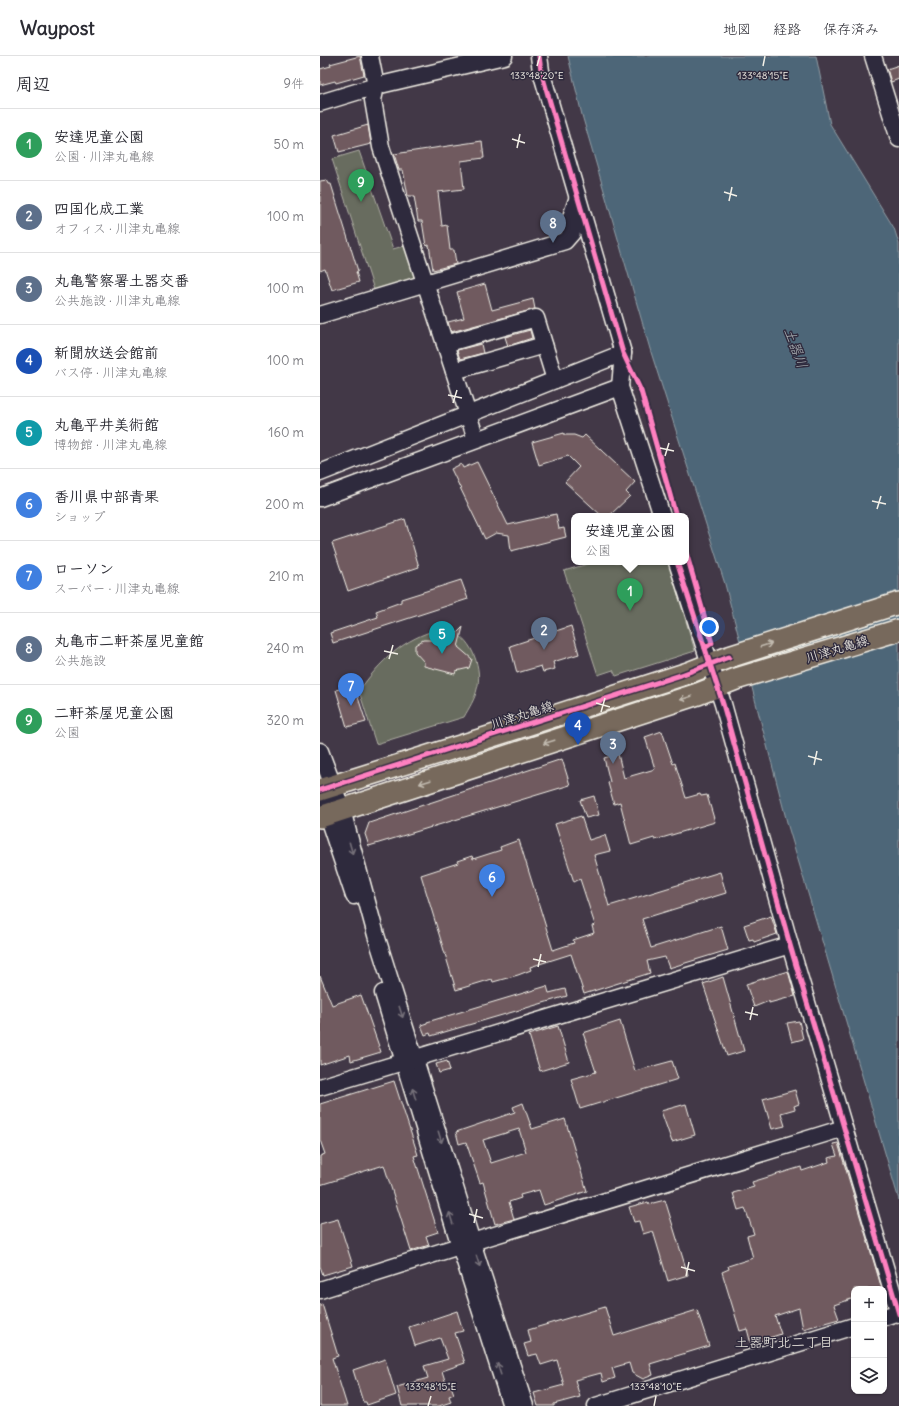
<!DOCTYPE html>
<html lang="ja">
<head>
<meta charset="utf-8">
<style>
	:root { --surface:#fff; --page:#f2f2f3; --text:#2b2b33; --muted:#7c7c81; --line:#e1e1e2; --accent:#2563eb }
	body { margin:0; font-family:Delius,"Klee One",sans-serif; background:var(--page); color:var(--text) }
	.controls { position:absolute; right:12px; bottom:12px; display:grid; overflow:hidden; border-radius:8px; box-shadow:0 1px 3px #0004 }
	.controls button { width:36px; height:36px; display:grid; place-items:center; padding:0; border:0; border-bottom:1px solid var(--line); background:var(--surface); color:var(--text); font:20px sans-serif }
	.you { position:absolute; left:389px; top:571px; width:14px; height:14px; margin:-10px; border:3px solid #fff; border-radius:50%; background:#1a73e8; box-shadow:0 0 0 6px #1a73e833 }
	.badge { display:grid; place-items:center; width:26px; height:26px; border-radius:50%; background:var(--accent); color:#fff; font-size:13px; font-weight:700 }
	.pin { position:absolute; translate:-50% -33px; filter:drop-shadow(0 1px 2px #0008) }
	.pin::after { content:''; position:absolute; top:21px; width:14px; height:12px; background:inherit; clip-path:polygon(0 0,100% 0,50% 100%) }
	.popup { position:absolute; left:251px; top:457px; width:118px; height:52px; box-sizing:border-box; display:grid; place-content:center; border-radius:8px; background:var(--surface); filter:drop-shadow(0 1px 3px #0005); font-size:13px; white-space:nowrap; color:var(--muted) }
	.popup b { font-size:15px; color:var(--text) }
	.popup::after { content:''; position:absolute; left:50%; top:100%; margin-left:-8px; border:8px solid transparent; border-top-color:var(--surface) }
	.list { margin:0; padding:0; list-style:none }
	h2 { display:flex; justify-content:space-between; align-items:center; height:52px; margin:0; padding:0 16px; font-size:17px }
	h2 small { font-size:13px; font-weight:400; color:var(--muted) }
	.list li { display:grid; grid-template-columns:26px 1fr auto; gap:12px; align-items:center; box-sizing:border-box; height:72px; padding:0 16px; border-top:1px solid var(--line) }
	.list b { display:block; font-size:15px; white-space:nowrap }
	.list p { margin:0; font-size:13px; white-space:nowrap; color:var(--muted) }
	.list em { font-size:13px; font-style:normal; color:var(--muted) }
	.icon { flex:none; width:22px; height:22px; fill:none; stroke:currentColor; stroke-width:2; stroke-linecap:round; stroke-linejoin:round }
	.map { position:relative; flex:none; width:579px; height:1350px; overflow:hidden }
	header { display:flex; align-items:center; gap:24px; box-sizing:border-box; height:56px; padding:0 20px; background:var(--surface); border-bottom:1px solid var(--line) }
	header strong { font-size:19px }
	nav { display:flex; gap:22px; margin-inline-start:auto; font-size:14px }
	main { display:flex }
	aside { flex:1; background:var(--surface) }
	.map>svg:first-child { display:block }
	.green { fill:#686c5e; stroke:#aeaea3 }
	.water { fill:#4e6678; stroke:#909ea5 }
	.building { fill:#705a5f; stroke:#f4f1e8; fill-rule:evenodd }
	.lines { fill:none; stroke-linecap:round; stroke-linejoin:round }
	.minor-casing { stroke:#f4f1e8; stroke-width:19 }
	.major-casing { stroke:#f4f1e8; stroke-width:24 }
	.minor { stroke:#2f2a3d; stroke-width:16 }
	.major { stroke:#77695c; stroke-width:21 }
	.cycleway-casing { stroke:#2f2a3d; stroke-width:8 }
	.cycleway { stroke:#ff80c0; stroke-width:5 }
	.oneway { stroke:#c2bbb0 }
	.oneway2 { stroke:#747079 }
	.ticks { fill:none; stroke:#f4f1e8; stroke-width:1.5 }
	.labels { text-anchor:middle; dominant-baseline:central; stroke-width:3; stroke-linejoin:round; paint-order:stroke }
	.street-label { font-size:13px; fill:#f4f1e8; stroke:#2f2a3d }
	.water-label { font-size:14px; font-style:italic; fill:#b2b9bb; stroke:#2f2a3d }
	.neighbourhood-label { font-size:14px; fill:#f4f1e8; stroke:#2f2a3d }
	.ticks-label { font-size:10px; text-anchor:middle; fill:#f4f1e8; stroke:#2f2a3d; stroke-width:3; stroke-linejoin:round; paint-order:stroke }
</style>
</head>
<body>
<header>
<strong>Waypost</strong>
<nav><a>地図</a><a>経路</a><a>保存済み</a></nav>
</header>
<main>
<aside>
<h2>周辺<small>9件</small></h2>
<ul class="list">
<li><span class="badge" style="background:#2e9e5b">1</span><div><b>安達児童公園</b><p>公園 · 川津丸亀線</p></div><em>50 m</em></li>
<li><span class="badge" style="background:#5c6f8a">2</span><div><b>四国化成工業</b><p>オフィス · 川津丸亀線</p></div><em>100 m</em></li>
<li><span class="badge" style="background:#5c6f8a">3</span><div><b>丸亀警察署土器交番</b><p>公共施設 · 川津丸亀線</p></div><em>100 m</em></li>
<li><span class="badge" style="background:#1a4fb4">4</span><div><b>新聞放送会館前</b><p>バス停 · 川津丸亀線</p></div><em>100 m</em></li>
<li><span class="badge" style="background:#0f9aa8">5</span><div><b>丸亀平井美術館</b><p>博物館 · 川津丸亀線</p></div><em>160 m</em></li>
<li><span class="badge" style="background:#3f7fe0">6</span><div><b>香川県中部青果</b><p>ショップ</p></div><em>200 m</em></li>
<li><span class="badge" style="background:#3f7fe0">7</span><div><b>ローソン</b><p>スーパー · 川津丸亀線</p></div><em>210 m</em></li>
<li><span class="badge" style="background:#5c6f8a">8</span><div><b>丸亀市二軒茶屋児童館</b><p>公共施設</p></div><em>240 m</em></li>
<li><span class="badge" style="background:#2e9e5b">9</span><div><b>二軒茶屋児童公園</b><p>公園</p></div><em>320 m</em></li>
</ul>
</aside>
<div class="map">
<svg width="579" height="1350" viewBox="0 0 579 1350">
	<rect width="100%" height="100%" fill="#423847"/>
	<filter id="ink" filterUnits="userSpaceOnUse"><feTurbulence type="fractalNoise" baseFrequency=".025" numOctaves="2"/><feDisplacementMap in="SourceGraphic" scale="8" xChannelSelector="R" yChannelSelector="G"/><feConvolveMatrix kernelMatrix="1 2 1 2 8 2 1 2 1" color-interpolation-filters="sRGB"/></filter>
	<g filter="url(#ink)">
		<g class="green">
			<polygon points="39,95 73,193 87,189 96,224 55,237 12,103"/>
			<polygon points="274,506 348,506 375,595 296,620 293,614 278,619 244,515"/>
			<path d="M120,573C124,574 129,574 133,576C152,583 163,614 157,633C155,643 149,652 144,661L56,688L39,635C60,605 84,582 120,573Z"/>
		</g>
		<polygon class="water" points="248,0 496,0 510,68 574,172 579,188 579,1144 468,770 405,528 330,293 262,59"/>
		<g class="building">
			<polygon points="40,0 44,19 16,27 15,25 0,29 0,13 11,10 10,8"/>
			<polygon points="579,9 579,23 571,26 567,13"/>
			<polygon points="48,69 51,88 19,96 14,79"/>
			<polygon points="162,85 164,102 141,105 144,133 118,136 122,170 127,169 130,194 134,194 136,208 113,214 109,189 106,190 102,165 98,165 94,140 88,140 83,114 79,114 74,98"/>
			<polygon points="7,124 9,128 11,128 38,215 36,216 39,226 12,234 5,213 0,215 0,125"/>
			<polygon points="165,228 172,254 213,243 215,253 131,276 128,266 144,262 137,236"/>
			<polygon points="210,274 212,282 188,290 185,281"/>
			<polygon points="161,288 163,297 140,303 137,294"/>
			<polygon points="244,377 244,379 254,379 262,382 265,379 315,426 306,436 310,440 289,460 282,460 245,426 259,411 248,400 219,409 212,386"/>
			<polygon points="157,406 188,469 236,458 239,473 244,472 246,481 191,495 189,479 176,477 165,483 131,413 141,408 143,412"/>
			<polygon points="85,463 99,511 28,535 12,487"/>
			<polygon points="141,524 148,543 13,587 10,577 58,561 56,555 81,546 81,543"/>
			<polygon points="251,570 259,598 233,606 235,613 223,616 221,610 197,617 190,590"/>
			<polygon points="118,571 125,579 133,581 143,571 138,591 152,603 149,612 136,615 135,618 104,610 104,606 95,596 95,589 103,584 116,584"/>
			<polygon points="34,629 46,666 27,671 16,634"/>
			<polygon points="342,675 353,708 355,707 366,742 380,738 381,740 387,739 395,766 335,784 334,782 311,789 300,746 294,748 288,727 290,726 284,702 298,698 304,722 335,713 325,681"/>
			<polygon points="242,703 250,729 49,790 45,778 49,767"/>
			<polygon points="274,740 279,759 266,762 260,744"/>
			<polygon points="261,760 269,784 285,779 290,795 274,799 289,850 400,816 406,837 322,863 331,892 401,870 408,894 349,912 345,901 327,905 330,917 264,938 251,898 210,911 211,914 198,919 173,926 172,923 136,934 101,819 138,807 137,805 152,800 153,803 181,794 180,791 199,784 233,894 254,887 253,884 274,877 272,870 275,869 260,823 254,826 235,768"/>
			<polygon points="451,860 457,878 434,886 433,883 429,884 424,869"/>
			<polygon points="468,915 475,940 449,947 449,945 434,951 426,928"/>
			<polygon points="0,920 12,949 41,939 61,996 31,1005 30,999 0,1009"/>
			<polygon points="403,921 424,995 407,1000 383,928"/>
			<polygon points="227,930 229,937 245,933 247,940 111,980 110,977 105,979 101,969 107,967 107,966"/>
			<polygon points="300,965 315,1015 352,1005 358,1023 260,1053 251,1023 276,1016 263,977"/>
			<polygon points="479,965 483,983 472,986 467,967"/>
			<polygon points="238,970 249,1006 220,1015 209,979"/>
			<polygon points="127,1005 130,1014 119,1017 116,1008"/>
			<polygon points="74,1025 98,1099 94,1100 118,1176 106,1180 109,1189 91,1195 64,1109 0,1129 0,1100 5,1098 0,1084 0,1048"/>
			<polygon points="475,1034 479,1048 474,1050 475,1053 461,1057 465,1070 452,1073 443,1043"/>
			<path d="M203,1047L212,1073L245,1063L267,1135L224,1149L219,1134L200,1139L201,1142L189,1146L194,1163L175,1168L163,1126L160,1127L146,1086L139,1088L136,1076L195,1056L193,1051ZM199,1073L206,1096L171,1107L163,1084Z"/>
			<polygon points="366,1048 375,1079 352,1086 341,1055"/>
			<polygon points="518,1087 562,1233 534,1233 534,1242 514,1249 519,1263 483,1273 479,1252 455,1260 461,1278 431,1288 427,1273 420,1275 402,1216 409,1213 408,1210 433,1202 427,1180 434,1178 425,1152 418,1154 413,1137 434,1131 432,1126 481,1111 482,1115 509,1106 508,1102 517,1100 513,1088"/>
			<polygon points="345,1144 368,1219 348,1225 333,1175 323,1178 319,1165 314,1166 309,1151 328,1146 329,1148"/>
			<polygon points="18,1163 33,1210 3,1219 0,1210 0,1168"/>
			<polygon points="2,1248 18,1300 12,1302 27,1350 0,1350 0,1249"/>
			<polygon points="285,1251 294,1280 377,1254 389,1290 330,1308 333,1319 323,1323 312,1317 309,1307 292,1312 295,1322 283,1326 281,1317 255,1324 260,1341 234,1348 234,1350 218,1350 214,1337 244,1329 237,1304 221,1309 217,1298 208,1300 204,1288 211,1286 208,1274"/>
			<polygon points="137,1255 143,1275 135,1277 145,1307 122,1315 127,1331 131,1330 134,1338 129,1340 131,1346 119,1350 82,1350 77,1331 108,1322 104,1310 128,1303 120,1282 95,1290 89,1271"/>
			<polygon points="65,1303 76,1339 47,1349 46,1346 43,1346 33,1314"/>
		</g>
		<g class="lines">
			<defs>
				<g id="minor">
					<polyline points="50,0 56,30 53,44 61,91 156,383"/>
					<polyline points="219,0 221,15 303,297 300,331 342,460"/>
					<polyline points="553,0 579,83"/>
					<polyline points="0,47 56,30 184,0"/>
					<polyline points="0,259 245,185 252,177 251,161 257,144"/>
					<polyline points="125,288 216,262 235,324"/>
					<polyline points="134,315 224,289"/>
					<polyline points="0,417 303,297"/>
					<polyline points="0,442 300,331"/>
					<polyline points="357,506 403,648 470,889 579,1258"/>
					<polyline points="0,695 22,754 56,879 152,1186 205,1350"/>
					<polyline points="0,738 34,840"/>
					<polyline points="63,937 140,1190 191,1350"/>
					<polyline points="0,1031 470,889"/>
					<polyline points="0,1234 152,1186 524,1072"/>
					<polyline points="564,1261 579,1256"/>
					<polyline points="276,1350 534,1270"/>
				</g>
				<g id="major">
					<polyline points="0,734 169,681 368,617 409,601 579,547"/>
					<polyline points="0,761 378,638 416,623 579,574"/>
				</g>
			</defs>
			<use href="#minor" class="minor-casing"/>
			<use href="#major" class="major-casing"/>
			<use href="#minor" class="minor"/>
			<use href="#major" class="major"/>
			<defs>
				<g id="cycleway">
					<polyline points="219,0 221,15 303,297 321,335 356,460"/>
					<polyline points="366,496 392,587 385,592"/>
					<polyline points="357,506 403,648 470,889 579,1258"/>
					<polyline points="0,734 361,619 409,601"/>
				</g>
			</defs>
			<use href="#cycleway" class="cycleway-casing"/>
			<use href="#cycleway" class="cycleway"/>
		</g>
		<defs><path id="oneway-shaft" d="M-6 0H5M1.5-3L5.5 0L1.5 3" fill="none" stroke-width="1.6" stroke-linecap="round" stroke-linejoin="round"/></defs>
		<g class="oneway">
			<use href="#oneway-shaft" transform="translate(446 589) rotate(-18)"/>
			<use href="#oneway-shaft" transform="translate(366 642) rotate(162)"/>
			<use href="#oneway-shaft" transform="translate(229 686) rotate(162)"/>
			<use href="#oneway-shaft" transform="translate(105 726) rotate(162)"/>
		</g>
		<g class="oneway2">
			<use href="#oneway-shaft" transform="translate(31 792) rotate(74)"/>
			<use href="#oneway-shaft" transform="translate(81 956) rotate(72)"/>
			<use href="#oneway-shaft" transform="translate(94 1038) rotate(-107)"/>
			<use href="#oneway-shaft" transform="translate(120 1081) rotate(73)"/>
			<use href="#oneway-shaft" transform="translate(131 1162) rotate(-107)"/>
			<use href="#oneway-shaft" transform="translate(158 1205) rotate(72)"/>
			<use href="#oneway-shaft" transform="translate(179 1313) rotate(-108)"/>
		</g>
	</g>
	<path class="ticks" d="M217,10L220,0M443,10L445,0M192,83L205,87M197,92L200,78M404,136L417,140M409,145L412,131M128,339L142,342M133,347L137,334M340,392L354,395M345,400L349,387M552,445L566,448M557,453L561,440M64,595L78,598M69,603L73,589M276,647L290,651M281,656L285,642M488,700L502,704M494,709L497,695M213,903L226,906M218,911L221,898M425,956L438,959M430,964L433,951M149,1158L163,1162M154,1167L157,1153M361,1211L375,1215M366,1220L369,1206M108,1350L111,1340M334,1350L336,1340"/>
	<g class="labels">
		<g class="street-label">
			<text transform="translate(517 593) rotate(-17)">川津丸亀線</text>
			<text transform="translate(202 659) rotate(-18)">川津丸亀線</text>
		</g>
		<g class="water-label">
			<text transform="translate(476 292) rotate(70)">土器川</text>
		</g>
		<g class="neighbourhood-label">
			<text x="464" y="1286">土器町北二丁目</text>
		</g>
	</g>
	<g class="ticks-label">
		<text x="217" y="23">133°48'20"E</text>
		<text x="443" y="23">133°48'15"E</text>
		<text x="111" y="1334">133°48'15"E</text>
		<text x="336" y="1334">133°48'10"E</text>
	</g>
</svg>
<div class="controls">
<button>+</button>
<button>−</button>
<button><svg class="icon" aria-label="layers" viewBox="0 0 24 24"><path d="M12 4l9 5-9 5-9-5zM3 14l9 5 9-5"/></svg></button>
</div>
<div class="you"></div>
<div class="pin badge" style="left:310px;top:555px;background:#2e9e5b">1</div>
<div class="popup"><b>安達児童公園</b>公園</div>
<div class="pin badge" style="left:224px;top:594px;background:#5c6f8a">2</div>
<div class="pin badge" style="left:293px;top:708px;background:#5c6f8a">3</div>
<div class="pin badge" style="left:258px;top:689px;background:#1a4fb4">4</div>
<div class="pin badge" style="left:122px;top:598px;background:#0f9aa8">5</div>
<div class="pin badge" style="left:172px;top:841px;background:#3f7fe0">6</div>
<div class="pin badge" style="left:31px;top:650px;background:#3f7fe0">7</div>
<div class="pin badge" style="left:233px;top:187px;background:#5c6f8a">8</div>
<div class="pin badge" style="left:41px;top:146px;background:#2e9e5b">9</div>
</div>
</main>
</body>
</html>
